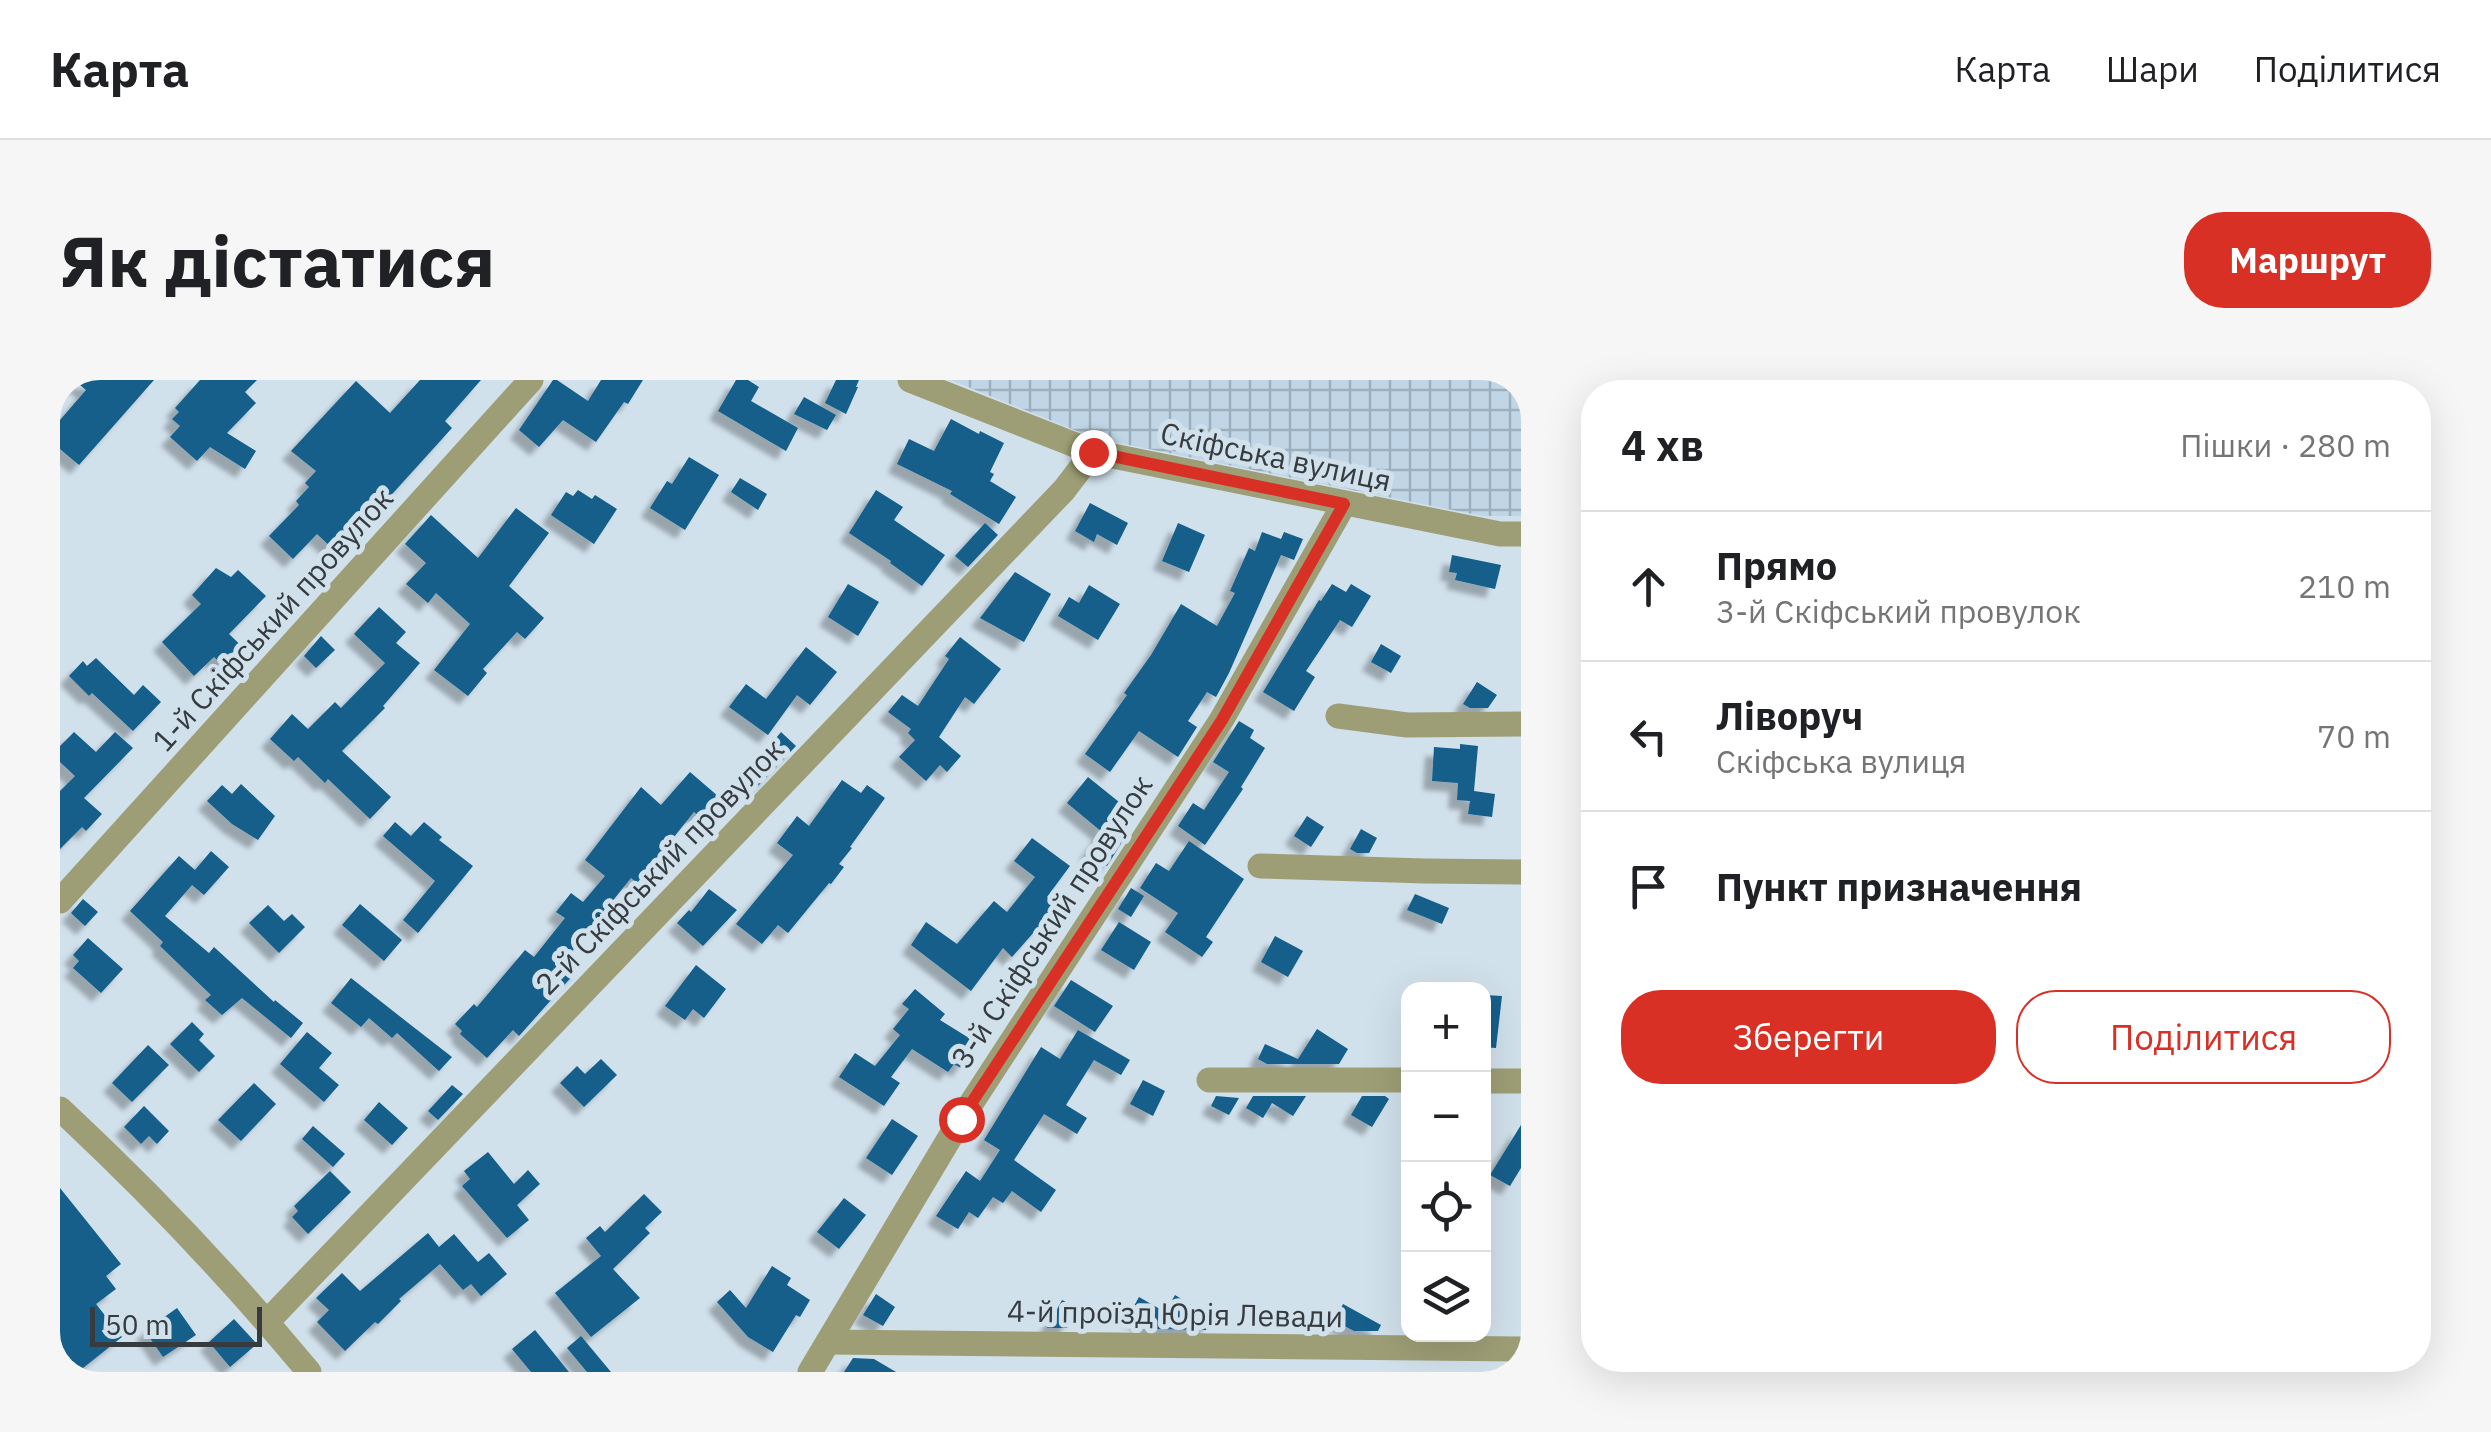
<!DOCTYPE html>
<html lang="uk">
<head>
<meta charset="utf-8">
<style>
	:root { --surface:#fff; --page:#f6f6f6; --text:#202124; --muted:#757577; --line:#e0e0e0; --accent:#d93025 }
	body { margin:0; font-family:"IBM Plex Sans",sans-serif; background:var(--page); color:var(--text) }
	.controls { position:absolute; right:30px; bottom:30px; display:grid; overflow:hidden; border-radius:20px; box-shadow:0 10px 40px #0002 }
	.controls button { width:90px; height:90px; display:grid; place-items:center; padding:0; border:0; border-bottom:2px solid var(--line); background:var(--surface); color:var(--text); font:50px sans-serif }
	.scale { position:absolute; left:30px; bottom:25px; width:172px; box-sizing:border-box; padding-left:10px; border:5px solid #353b3f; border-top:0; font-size:28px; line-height:35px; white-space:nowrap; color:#353b3f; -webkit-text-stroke:8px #d1e1ec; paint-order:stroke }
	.stop { position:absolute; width:30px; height:30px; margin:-22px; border:8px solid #d93025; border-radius:50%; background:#fff }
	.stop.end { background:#d93025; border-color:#fff; box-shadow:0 2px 10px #0008 }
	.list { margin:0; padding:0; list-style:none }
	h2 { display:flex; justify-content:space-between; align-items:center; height:130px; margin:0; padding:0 40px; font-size:42px }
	h2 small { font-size:32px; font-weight:400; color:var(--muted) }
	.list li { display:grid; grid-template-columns:65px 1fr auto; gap:30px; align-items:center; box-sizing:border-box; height:150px; padding:0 40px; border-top:2px solid var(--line) }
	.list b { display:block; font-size:38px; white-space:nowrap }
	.list p { margin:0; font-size:32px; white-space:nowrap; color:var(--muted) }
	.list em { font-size:32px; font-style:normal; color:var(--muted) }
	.actions { display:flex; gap:20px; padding:30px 40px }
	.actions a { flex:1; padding:22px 0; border:2px solid var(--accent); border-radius:40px; text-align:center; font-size:35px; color:var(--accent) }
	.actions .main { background:var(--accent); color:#fff }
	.icon { flex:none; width:55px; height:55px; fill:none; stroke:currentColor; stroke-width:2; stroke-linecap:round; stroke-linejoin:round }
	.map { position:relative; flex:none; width:1461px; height:992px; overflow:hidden; border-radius:40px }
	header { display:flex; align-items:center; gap:60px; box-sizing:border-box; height:140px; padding:0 50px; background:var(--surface); border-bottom:2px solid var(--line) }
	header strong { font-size:48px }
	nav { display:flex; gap:55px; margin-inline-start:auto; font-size:35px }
	.intro { display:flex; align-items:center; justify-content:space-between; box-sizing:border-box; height:240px; padding:0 60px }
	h1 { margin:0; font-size:70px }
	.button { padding:25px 45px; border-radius:40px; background:var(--accent); color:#fff; font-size:35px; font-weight:700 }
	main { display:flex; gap:60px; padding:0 60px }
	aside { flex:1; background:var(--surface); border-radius:40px; box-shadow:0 10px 40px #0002 }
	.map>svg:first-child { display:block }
	.industrial { fill:url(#industrial-grid) }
	.building { fill:#125f8b; filter:url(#shadow) }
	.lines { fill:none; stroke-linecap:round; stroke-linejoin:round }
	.minor { stroke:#9e9e76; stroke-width:25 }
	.route { stroke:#d93025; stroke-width:12 }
	.labels { text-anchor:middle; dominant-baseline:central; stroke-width:10; stroke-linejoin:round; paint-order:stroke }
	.street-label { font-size:30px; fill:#353b3f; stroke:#d1e1ec }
</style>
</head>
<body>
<header>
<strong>Карта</strong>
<nav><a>Карта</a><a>Шари</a><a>Поділитися</a></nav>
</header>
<div class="intro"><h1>Як дістатися</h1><a class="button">Маршрут</a></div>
<main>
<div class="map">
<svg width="1461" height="992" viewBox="0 0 1461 992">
	<defs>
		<pattern id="industrial-grid" width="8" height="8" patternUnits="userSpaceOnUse" patternTransform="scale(2.5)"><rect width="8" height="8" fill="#c0d6e7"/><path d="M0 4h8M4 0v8" fill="none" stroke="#9dafbd"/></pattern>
		<filter id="shadow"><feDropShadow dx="-9" dy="9" stdDeviation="2.5" flood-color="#0004"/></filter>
	</defs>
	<rect width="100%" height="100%" fill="#d1e1ec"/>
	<polygon class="industrial" points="891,0 1461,0 1461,136 1422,136 1034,58"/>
	<g class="building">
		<polygon points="14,0 94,0 19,85 0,69 0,40 26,10"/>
		<polygon points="140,0 197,0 185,12 196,23 167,53 196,71 185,89 150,67 137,81 110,57 120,46 112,39 119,32 115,28"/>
		<polygon points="360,0 421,0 385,41 392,48 305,144 303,142 275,171 257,154 233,179 209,156 239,125 236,121 249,107 245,103 256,91 231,71 296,1 330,33"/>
		<polygon points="493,0 497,0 528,21 541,0 583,0 568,24 564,22 536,62 503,40 479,67 459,50"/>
		<polygon points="676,0 688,0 699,7 691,21 738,48 726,71 658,31"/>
		<polygon points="776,0 799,0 796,7 798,7 786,34 765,23"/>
		<polygon points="744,17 776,35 767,50 734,34"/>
		<polygon points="891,39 919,54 920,51 944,63 930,92 934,94 930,101 956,117 939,144 890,114 892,111 837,84 849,59 874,71"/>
		<polygon points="629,77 659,95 625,150 590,128 607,101 612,104"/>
		<polygon points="680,98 707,114 698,130 671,112"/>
		<polygon points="518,110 532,119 535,115 557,129 534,164 491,135 506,112 513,116"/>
		<polygon points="816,110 843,127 834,140 885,175 862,206 830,183 831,181 789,153"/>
		<polygon points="1030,123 1068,143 1057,165 1037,154 1034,162 1015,151"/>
		<polygon points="456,128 489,153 449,206 484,238 465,259 457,252 423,289 427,293 408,316 374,290 410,244 376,213 368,223 346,204 366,183 345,164 371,135 418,178"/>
		<polygon points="925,143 938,155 908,187 895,176"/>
		<polygon points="1118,143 1145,155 1129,192 1102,181"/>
		<polygon points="1202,152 1221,159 1224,152 1243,159 1234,180 1221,175 1169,293 1156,317 1147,312 1128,341 1137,347 1118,377 1079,351 1050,392 1025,374 1067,315 1064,313 1091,275 1121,224 1157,246 1175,213 1170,211 1189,168 1195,171"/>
		<polygon points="1392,175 1441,185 1435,209 1395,200 1397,193 1389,192"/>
		<polygon points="156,188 171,197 178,190 206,216 169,254 189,273 170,292 154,277 134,296 102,262 141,224 132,215"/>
		<polygon points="955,192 991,214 964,262 920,238"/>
		<polygon points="788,204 819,222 798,256 768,237"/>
		<polygon points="1272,204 1286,212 1291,204 1311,216 1292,247 1280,240 1246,291 1255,297 1234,331 1203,312 1259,220 1261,221"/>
		<polygon points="1029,205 1060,224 1038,260 998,236 1009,217 1019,223"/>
		<polygon points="319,227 346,252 336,263 360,283 323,326 325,328 282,371 331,417 310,439 268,399 265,403 238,377 234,381 210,359 232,334 248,349 275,322 281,328 325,283 294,254"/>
		<polygon points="261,256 275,270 256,288 244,276"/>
		<polygon points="900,257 941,289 914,324 905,317 879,357 901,376 887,392 880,385 866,401 839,377 855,360 848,353 851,349 828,332 842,315 858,326 889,279 885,276"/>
		<polygon points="1321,264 1341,276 1331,293 1311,282"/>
		<polygon points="746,267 777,292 750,325 737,315 708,355 669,327 686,304 706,319"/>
		<polygon points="36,278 74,315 83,305 101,322 73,351 32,313 29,316 9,296 23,281 27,286"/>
		<polygon points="1417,302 1437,315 1428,328 1410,328 1403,324"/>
		<polygon points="1179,341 1194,350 1190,358 1205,368 1181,407 1183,409 1145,465 1118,446 1133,423 1144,430 1169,392 1153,382"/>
		<polygon points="14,352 36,372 55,352 73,368 24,418 42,434 26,451 22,447 0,469 0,411 15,396 0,382 0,366"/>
		<polygon points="721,352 736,366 694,410 682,399"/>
		<polygon points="1400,364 1418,366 1414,411 1435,414 1432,437 1408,434 1410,421 1397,420 1398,403 1372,401 1374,367 1400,369"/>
		<polygon points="630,392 659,417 641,438 634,432 577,503 571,498 510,574 523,584 459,656 453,650 427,678 400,654 402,651 395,644 414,624 417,627 465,570 474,577 505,538 496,532 511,513 523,522 545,496 525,480 581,407 601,425"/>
		<polygon points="1028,397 1064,426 1047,446 1064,459 1047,486 1028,472 1042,452 1007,423"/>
		<polygon points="782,400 801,413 807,405 825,418 790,467 792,468 779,484 784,487 771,504 769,503 728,553 718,545 702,564 676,544 733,475 717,463 737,436 749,446"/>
		<polygon points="181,404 215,436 198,460 172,444 147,421 162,405 172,414"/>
		<polygon points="1247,436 1264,447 1251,467 1234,456"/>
		<polygon points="335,442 351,456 364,442 382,457 379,460 413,486 358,553 343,540 375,501 323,456"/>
		<polygon points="1301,449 1317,458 1309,473 1297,473 1290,469"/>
		<polygon points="972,458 1010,486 987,517 997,526 952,577 943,568 911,611 851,565 866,542 897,564 934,521 947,532 975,497 954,481"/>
		<polygon points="1129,461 1184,499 1146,557 1153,562 1142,577 1105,552 1118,533 1080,508 1096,483 1109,491"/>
		<polygon points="151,471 169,487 144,515 132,505 105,536 149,573 154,567 214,622 215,620 243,643 231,658 182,618 162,635 145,620 151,615 100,566 103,562 70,531 119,476 135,490"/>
		<polygon points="1071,508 1084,516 1071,537 1058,529"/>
		<polygon points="649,509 677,530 643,566 617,543 629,530 631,532"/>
		<polygon points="1355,514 1389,528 1382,544 1347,530"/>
		<polygon points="23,519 38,532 25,546 11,533"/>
		<polygon points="300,524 342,560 324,581 282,545"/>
		<polygon points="208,525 224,541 232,534 245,547 219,573 189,543"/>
		<polygon points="1059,542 1091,562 1074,590 1041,570"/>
		<polygon points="1215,556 1243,571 1228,597 1201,582"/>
		<polygon points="28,558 63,589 41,613 13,588 19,581 13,575"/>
		<polygon points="636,585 666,609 644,638 633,629 625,640 605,626"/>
		<polygon points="291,598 347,642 392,677 379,691 337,653 332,658 309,638 301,647 271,623"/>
		<polygon points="1011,600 1053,626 1035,652 994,626"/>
		<polygon points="855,609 885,634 880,640 917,663 901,688 894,684 888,692 852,669 831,697 840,703 824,726 779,697 795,673 815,686 840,655 833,649 849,629 842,624"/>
		<polygon points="1424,615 1442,616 1436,668 1424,667"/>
		<polygon points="132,642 144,654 139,660 155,676 139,692 110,664"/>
		<polygon points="1257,649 1288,669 1279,684 1207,684 1198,679 1205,664 1238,679"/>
		<polygon points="1018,650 1070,680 1061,695 1034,680 1006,725 1027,738 1017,754 984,734 954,780 996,810 981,832 952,811 943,823 933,817 918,838 909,832 898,849 876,836 906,791 920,801 940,770 924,760 981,667 1000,679"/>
		<polygon points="247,652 272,673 259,688 279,705 264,722 220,684"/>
		<polygon points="88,665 109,685 72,722 52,703"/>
		<polygon points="541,679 557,695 524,727 500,703 517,686 525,694"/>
		<polygon points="1083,700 1105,711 1093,736 1070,724"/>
		<polygon points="194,703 216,724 181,761 158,740"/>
		<polygon points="392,705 403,714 378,740 368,731"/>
		<polygon points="1156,716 1179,718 1169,735 1151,726"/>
		<polygon points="1193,716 1246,716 1233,736 1212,723 1203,738 1186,728"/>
		<polygon points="1302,716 1325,716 1329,719 1312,747 1291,735"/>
		<polygon points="319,722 348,748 332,765 304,740"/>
		<polygon points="84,726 109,751 97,764 89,756 81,764 64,747"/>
		<polygon points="832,739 858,756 832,795 806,778"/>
		<polygon points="1461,745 1461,788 1450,806 1430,795"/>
		<polygon points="253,746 285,774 273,787 242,759"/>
		<polygon points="428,772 454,804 468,790 480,804 457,825 469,840 447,858 402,806 410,799 404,791"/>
		<polygon points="270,791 291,812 248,854 232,837 238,831 234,826"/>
		<polygon points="0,808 61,884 46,896 56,909 36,924 62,957 18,992 15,992 0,973"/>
		<polygon points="584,814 602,832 585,848 590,853 553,889 580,918 531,957 495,913 541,876 526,858 540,846 545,852"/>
		<polygon points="784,818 806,835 779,869 757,852"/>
		<polygon points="368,853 379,867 394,854 418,882 429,873 447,894 421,916 411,904 403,910 380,884 339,919 341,921 318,944 315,942 285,971 257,942 269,930 256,918 282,893 300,911"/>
		<polygon points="712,886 731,898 727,905 750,920 740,937 736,935 713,972 688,957 657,922 670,910 686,928"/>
		<polygon points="816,914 835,927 823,946 803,935"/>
		<polygon points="1115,915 1153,938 1146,950 1094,949 1069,935 1079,917 1105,932"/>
		<polygon points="1002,920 1017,928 1007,948 987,948"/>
		<polygon points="1283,924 1321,945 1318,951 1294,951 1275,941"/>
		<polygon points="117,928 136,955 103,977 85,951"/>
		<polygon points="174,939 197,964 170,987 149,962"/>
		<polygon points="475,950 509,992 471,992 452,969"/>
		<polygon points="521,956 551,992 527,992 507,968"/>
		<polygon points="793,978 814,979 836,992 784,992"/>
	</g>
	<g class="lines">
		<g class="minor">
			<polyline points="850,0 1033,72 1440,154 1461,154"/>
			<polyline points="1278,336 1347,345 1461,344"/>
			<polyline points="1200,486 1365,491 1461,492"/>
			<polyline points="0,521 471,0"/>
			<polyline points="1149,700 1348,700"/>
			<polyline points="1424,701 1461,701"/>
			<path d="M0,729C88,811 172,899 249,992"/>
			<polyline points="207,942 1004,110 1033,72"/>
			<polyline points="768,962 1461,969"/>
			<polyline points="750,992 901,739 1162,339 1284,124"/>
		</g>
	</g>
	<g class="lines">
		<polyline class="route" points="901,739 1162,340 1284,124 1033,72"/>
	</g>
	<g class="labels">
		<g class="street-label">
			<text transform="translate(1216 76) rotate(12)">Скіфська вулиця</text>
			<text transform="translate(212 239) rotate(-48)">1-й Скіфський провулок</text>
			<text transform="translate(599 486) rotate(-46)">2-й Скіфський провулок</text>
			<text transform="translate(991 541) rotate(-57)">3-й Скіфський провулок</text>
			<text transform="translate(1115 933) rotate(1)">4-й проїзд Юрія Левади</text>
		</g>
	</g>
</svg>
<div class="controls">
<button>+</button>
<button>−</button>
<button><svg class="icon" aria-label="locate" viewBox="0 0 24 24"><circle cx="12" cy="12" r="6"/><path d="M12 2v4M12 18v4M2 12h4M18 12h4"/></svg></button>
<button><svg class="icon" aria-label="layers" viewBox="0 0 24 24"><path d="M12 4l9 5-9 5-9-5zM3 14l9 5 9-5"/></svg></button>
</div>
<div class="scale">50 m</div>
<div class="stop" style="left:901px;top:739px"></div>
<div class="stop end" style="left:1033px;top:72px"></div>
</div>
<aside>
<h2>4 хв<small>Пішки · 280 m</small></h2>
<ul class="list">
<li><svg class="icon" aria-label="ahead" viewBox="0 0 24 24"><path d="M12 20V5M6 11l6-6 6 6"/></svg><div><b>Прямо</b><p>3-й Скіфський провулок</p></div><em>210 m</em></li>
<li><svg class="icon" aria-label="left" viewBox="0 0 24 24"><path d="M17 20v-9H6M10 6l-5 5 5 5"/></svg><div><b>Ліворуч</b><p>Скіфська вулиця</p></div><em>70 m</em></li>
<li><svg class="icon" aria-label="arrive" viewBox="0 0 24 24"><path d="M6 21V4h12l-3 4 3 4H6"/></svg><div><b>Пункт призначення</b></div></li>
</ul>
<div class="actions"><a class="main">Зберегти</a><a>Поділитися</a></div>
</aside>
</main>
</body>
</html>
